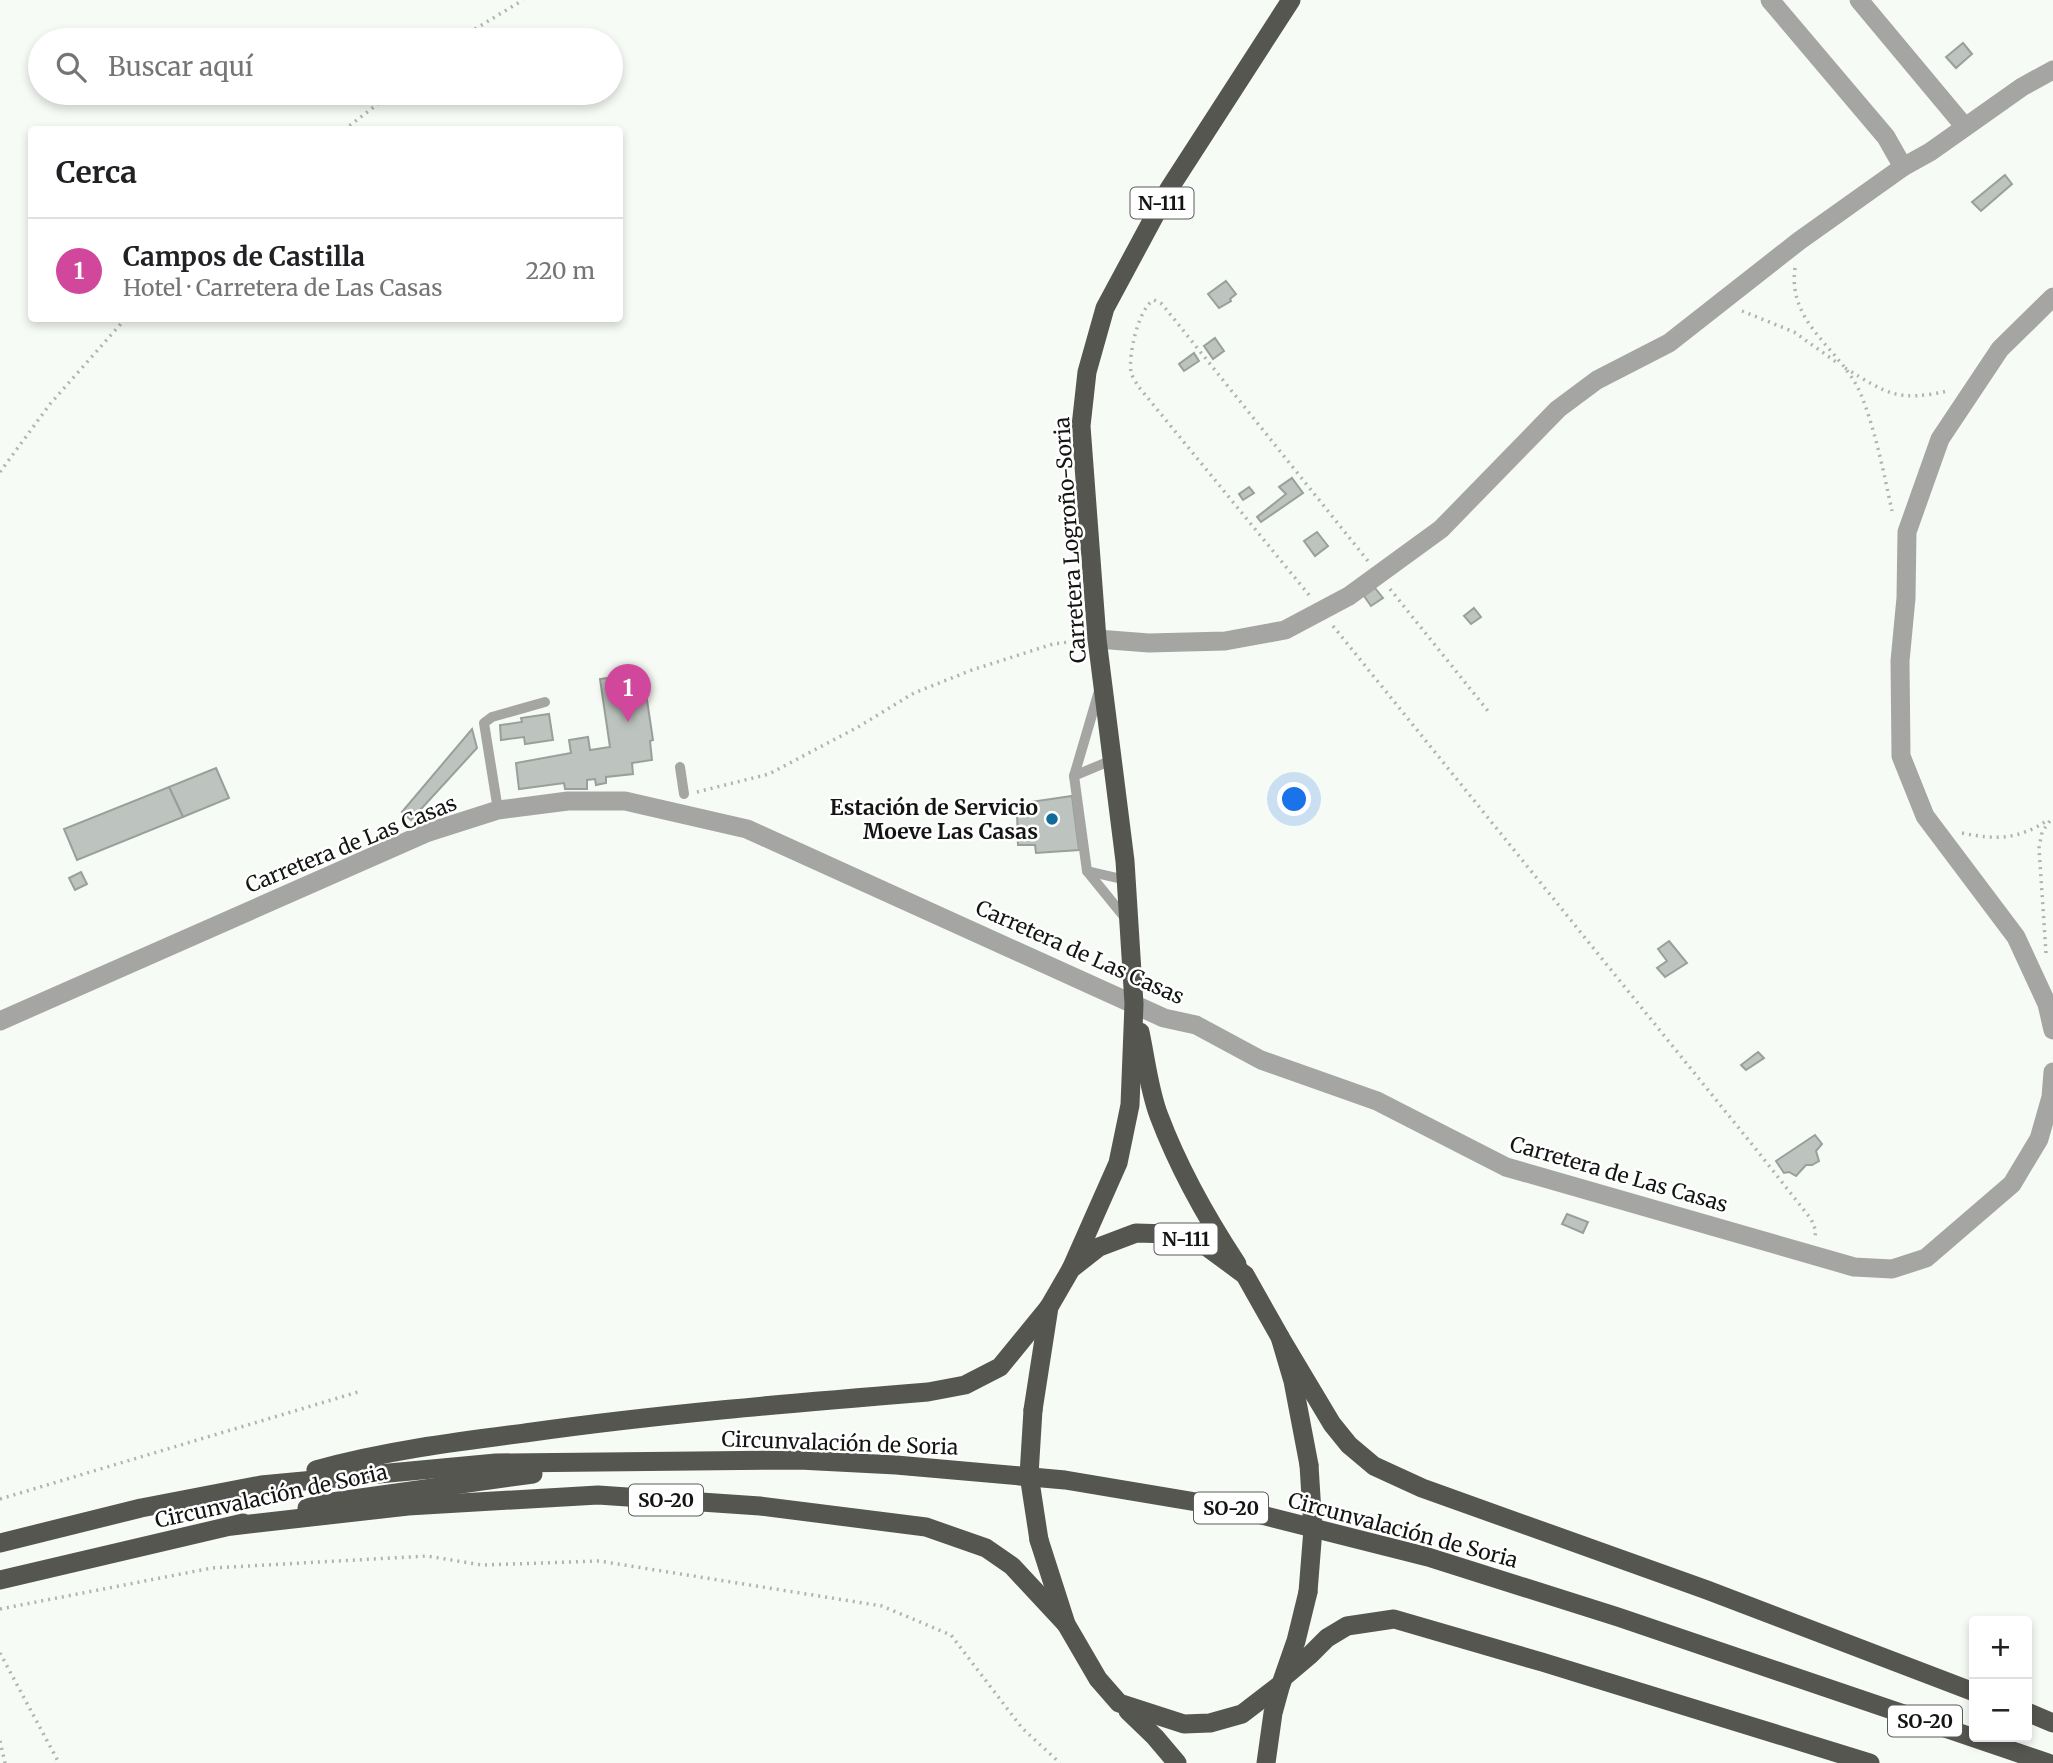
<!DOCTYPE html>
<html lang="es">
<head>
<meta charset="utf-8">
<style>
	:root { --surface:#fff; --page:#f6f6f6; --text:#202124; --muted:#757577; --line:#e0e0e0; --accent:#126c9b }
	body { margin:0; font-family:Merriweather,serif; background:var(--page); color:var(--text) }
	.controls { position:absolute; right:21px; bottom:21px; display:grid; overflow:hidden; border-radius:7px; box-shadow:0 4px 10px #0003 }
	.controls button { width:63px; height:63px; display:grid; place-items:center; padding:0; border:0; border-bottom:2px solid var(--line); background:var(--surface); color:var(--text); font:35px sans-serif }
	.you { position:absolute; left:1295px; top:800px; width:24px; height:24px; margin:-18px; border:5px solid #fff; border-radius:50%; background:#1a73e8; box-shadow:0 0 0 10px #1a73e833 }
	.badge { display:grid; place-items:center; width:46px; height:46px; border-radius:50%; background:var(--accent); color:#fff; font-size:23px; font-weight:700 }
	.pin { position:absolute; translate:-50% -58px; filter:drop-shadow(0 2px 4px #0008) }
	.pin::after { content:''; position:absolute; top:37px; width:24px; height:21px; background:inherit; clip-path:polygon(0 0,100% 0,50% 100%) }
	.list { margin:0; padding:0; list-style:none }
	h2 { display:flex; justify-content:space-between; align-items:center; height:91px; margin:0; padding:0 28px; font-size:30px }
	h2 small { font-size:23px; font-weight:400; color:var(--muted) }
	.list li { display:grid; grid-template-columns:46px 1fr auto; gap:21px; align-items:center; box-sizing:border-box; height:105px; padding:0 28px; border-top:2px solid var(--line) }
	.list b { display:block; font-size:26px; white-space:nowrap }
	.list p { margin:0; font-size:23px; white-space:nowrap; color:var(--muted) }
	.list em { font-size:23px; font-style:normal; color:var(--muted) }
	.icon { flex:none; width:38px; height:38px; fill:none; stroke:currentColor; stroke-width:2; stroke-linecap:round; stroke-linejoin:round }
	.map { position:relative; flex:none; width:2053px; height:1763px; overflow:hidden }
	.search { position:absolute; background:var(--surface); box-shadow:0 4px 10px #0003; left:28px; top:28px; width:595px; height:77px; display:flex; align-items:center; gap:18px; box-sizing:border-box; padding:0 24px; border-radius:38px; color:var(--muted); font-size:26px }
	.panel { position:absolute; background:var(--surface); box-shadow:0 4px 10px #0003; left:28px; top:126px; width:595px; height:196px; border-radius:7px }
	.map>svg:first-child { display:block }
	.building { fill:#bdc3bf; stroke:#999f9b; stroke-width:2 }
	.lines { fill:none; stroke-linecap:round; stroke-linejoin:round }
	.path { stroke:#b0b3ae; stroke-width:3.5; stroke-dasharray:2 5; stroke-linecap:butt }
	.service { stroke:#a5a6a3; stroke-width:10 }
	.minor { stroke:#a5a6a3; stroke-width:19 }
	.trunk { stroke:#555650; stroke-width:19 }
	.trunk-bridge { stroke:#555650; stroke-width:19 }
	.poi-dot { fill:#126c9b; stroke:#fff; stroke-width:2.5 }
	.labels { text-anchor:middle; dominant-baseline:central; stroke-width:5; stroke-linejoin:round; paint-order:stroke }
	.shield { fill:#fff; stroke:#5a5b5a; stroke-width:2 }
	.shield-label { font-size:19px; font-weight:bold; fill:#131513 }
	.street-label { font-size:21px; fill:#131513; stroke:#fff }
	.poi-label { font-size:21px; font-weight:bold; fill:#131513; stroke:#fff; text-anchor:end }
</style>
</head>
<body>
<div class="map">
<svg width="2053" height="1763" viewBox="0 0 2053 1763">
	<rect width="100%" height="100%" fill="#f7fbf5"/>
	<g class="building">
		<polygon points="1963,43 1972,54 1956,68 1946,57"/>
		<polygon points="2005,175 2012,184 1981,211 1972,202"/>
		<polygon points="1226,281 1236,294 1230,299 1231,301 1219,308 1208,294"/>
		<polygon points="1215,338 1224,351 1213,359 1204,346"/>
		<polygon points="1194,353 1199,361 1184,371 1179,364"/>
		<polygon points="1292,478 1303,493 1261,522 1257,517 1286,494 1279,487"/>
		<polygon points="1249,487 1254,493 1243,500 1239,494"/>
		<polygon points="1317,532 1328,546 1315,556 1304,541"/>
		<polygon points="1375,588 1383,598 1371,606 1364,596"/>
		<polygon points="1474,608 1481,617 1471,624 1464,616"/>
		<polygon points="643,673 653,740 650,741 652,760 632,763 633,774 606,777 606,783 596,785 595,779 587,780 587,789 565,789 564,783 519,789 516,763 571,753 569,740 588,737 590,750 610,747 600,679"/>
		<polygon points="549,714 553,740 525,744 524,737 501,740 500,725 522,722 521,718"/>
		<polygon points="472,729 477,748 411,820 402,812"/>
		<polygon points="216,768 229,798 183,817 169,787"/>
		<polygon points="169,787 183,817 77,860 64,829"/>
		<polygon points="1072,796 1079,850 1036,853 1035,845 1018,845 1017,812 1030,812 1030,802"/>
		<polygon points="81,872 87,884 75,890 69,878"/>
		<polygon points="1669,941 1687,963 1665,977 1657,968 1667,961 1658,949"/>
		<polygon points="1758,1052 1764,1058 1746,1070 1741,1065"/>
		<polygon points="1815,1135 1822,1144 1816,1151 1819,1161 1812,1165 1806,1165 1796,1176 1789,1172 1784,1173 1776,1161"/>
		<polygon points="1567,1214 1588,1222 1583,1233 1562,1224"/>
	</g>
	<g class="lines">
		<g class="path">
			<polyline points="457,40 523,0"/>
			<polyline points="344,130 392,93"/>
			<path d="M1795,268C1787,326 1844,350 1862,397C1876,433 1884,474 1892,511"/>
			<polyline points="1742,311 1794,332 1839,364"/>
			<path d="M1845,368C1888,394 1897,402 1948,391"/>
			<polyline points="0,472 50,404 126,318"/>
			<polyline points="1390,589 1488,711"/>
			<path d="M1309,595L1138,386C1136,382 1132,377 1131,372C1128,355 1139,307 1154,300L1162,304L1368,561"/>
			<polyline points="1333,626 1759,1153 1811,1219 1816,1231 1815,1236"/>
			<polyline points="697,792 769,774 858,727 914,693 972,670 1053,644 1077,641"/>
			<path d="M1962,833C1996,840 2018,840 2048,820"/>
			<polyline points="2046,953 2039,848 2042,832 2052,818"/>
			<polyline points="0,1499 358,1392"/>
			<polyline points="0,1609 212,1568 427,1556 482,1565 599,1561 882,1606 951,1635 1022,1728 1060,1763"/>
			<polyline points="0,1653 59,1763"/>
			<polyline points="0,1741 5,1763"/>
		</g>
		<g class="service">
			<polyline points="1099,691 1074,776 1087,871 1126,919"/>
			<polyline points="680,767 684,794"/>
			<polyline points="1074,776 1112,760"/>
			<polyline points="498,810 484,723 492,717 545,702"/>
			<polyline points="1087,871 1126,880"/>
		</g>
		<g class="minor">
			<polyline points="1770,0 1886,137 1903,167"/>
			<polyline points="1859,0 1965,127"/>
			<polyline points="2053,297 2000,349 1940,439 1907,532 1906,598 1900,661 1901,756 1925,816 2016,937 2047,1004 2053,1030"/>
			<polyline points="1097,639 1149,643 1225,641 1285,630 1349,596 1441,529 1558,409 1597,380 1669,343 1799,241 1903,167 1930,152 2022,87 2053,70"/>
			<polyline points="0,1021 426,833 498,810 568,801 625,801 747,829 1164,1018 1196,1025 1261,1060 1377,1101 1506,1167 1854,1267 1892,1269 1926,1258 2012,1184 2039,1139 2051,1097 2053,1072"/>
		</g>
		<g class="trunk">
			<path d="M1140,1032C1146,1060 1149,1090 1159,1116C1179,1169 1206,1217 1237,1264"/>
			<polyline points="1071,1269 1118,1163 1130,1105 1134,1004 1125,861 1097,639 1081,426 1087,372 1105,308 1169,189 1291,0"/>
			<polyline points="1280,1337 1332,1424 1349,1445 1374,1466 1422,1488 1707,1590 1974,1692"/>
			<polyline points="1033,1410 1049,1307 1071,1269 1099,1247 1136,1233 1170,1234 1203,1244 1245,1275 1280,1337 1293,1381 1309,1465"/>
			<path d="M316,1470C384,1451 455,1442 525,1433C659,1414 793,1403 928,1392L965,1385L1000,1367L1049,1307"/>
			<polyline points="307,1508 332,1502 533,1474"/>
			<polyline points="232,1526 408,1506 598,1495 760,1506 926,1527 986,1548 1012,1566 1066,1624"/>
			<polyline points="1039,1540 1066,1624 1098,1679 1119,1703 1184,1724 1210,1723 1242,1714 1281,1684 1296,1641 1308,1592"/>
			<polyline points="0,1543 141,1508 261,1485 496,1463 799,1460 896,1465 1065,1480 1238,1509 1428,1557 1618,1617 2048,1763"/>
			<polyline points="0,1580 243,1523"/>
			<polyline points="1284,1677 1310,1655 1327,1638 1347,1626 1394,1619 1542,1662 1870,1763"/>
			<polyline points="1128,1711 1155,1737 1177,1763"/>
			<polyline points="2027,1712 2053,1723"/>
			<polyline points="1266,1763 1273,1713 1281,1684"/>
		</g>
		<g class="trunk-bridge">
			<polyline points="1033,1410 1029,1475 1039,1540"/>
			<polyline points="1308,1592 1313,1529 1309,1465"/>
		</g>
	</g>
	<circle class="poi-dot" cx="1052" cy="819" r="7"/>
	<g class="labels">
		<g class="shield">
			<rect x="1130.5" y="187.5" width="63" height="31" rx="5"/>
			<rect x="1154.5" y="1223.5" width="63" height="31" rx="5"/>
			<rect x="629" y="1484.5" width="74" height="31" rx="5"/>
			<rect x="1194" y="1492.5" width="74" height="31" rx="5"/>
			<rect x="1888" y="1705.5" width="74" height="31" rx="5"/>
		</g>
		<g class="shield-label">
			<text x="1162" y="203">N-111</text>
			<text x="1186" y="1239">N-111</text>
			<text x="666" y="1500">SO-20</text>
			<text x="1231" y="1508">SO-20</text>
			<text x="1925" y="1721">SO-20</text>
		</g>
		<g class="street-label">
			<text transform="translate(1070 540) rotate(-94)">Carretera Logroño-Soria</text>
			<text transform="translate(351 844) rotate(-22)">Carretera de Las Casas</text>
			<text transform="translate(1080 952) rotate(24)">Carretera de Las Casas</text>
			<text transform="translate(1619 1174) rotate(16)">Carretera de Las Casas</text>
			<text transform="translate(840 1443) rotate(2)">Circunvalación de Soria</text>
			<text transform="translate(271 1496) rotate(-12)">Circunvalación de Soria</text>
			<text transform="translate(1403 1530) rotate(15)">Circunvalación de Soria</text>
		</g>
		<g class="poi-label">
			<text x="1038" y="807">Estación de Servicio<tspan x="1038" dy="24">Moeve Las Casas</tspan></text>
		</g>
	</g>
</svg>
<div class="controls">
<button>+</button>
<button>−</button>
</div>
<div class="you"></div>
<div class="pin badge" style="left:628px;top:722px;background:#d1479c">1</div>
<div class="search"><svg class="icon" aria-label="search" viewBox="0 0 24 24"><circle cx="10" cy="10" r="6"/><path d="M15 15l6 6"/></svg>Buscar aquí</div>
<section class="panel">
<h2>Cerca<small></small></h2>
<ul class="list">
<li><span class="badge" style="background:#d1479c">1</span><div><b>Campos de Castilla</b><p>Hotel · Carretera de Las Casas</p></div><em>220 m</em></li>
</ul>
</section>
</div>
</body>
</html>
